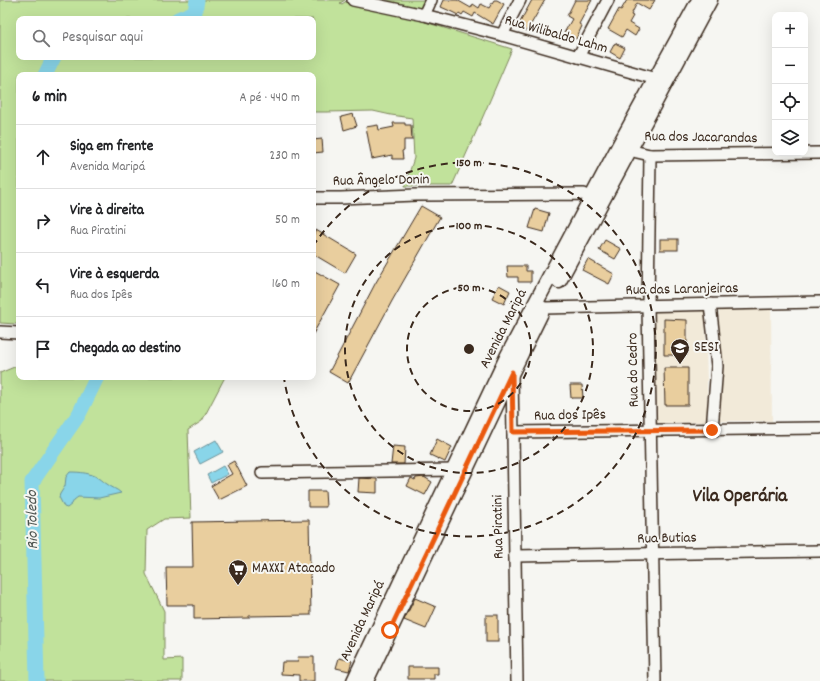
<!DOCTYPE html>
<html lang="pt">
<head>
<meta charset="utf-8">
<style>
	:root { --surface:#fff; --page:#f2f2f2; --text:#202124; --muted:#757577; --line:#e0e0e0 }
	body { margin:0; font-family:Dekko,sans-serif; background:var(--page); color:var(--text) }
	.controls { position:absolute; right:12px; top:12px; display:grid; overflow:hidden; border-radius:8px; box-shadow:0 4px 16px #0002 }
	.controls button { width:36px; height:36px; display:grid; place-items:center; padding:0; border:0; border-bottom:1px solid var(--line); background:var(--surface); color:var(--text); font:20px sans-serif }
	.stop { position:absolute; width:12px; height:12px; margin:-9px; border:3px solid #ea580c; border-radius:50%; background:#fff }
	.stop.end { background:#ea580c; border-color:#fff; box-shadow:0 1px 4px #0008 }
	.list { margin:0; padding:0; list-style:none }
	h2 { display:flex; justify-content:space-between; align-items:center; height:52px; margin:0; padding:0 16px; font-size:17px }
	h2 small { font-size:13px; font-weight:400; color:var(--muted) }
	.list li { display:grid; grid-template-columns:26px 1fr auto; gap:12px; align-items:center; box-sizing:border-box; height:64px; padding:0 16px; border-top:1px solid var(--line) }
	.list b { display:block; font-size:15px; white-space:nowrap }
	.list p { margin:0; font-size:13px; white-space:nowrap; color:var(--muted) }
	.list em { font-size:13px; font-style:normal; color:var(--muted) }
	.icon { flex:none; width:22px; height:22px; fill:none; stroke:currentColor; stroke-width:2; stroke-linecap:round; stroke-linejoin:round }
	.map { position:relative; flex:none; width:820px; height:681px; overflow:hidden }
	.search { position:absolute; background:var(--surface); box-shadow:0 4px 16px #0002; left:16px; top:16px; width:300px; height:44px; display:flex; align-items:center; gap:10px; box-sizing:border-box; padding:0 14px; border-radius:8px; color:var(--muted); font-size:15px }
	.panel { position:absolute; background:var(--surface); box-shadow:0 4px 16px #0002; left:16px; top:72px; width:300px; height:308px; border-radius:8px }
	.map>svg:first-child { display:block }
	.built { fill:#f2ead9 }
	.green { fill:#c1e29b; stroke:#7e865c; fill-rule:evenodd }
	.water { fill:#89d5e9; stroke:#6a9198 }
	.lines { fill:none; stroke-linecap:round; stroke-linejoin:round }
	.river { stroke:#89d5e9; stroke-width:15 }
	.building { fill:#e9ce9e; stroke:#3b2a1e }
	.minor-casing { stroke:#3b2a1e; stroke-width:14 }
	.major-casing { stroke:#3b2a1e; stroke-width:17 }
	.minor { stroke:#f6f6f2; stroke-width:11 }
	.major { stroke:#f6f6f2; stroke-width:14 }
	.route { stroke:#ea580c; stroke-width:5 }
	.ring { fill:none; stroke:#3b2a1e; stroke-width:2; stroke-dasharray:7 5 }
	.labels { text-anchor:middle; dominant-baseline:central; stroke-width:4; stroke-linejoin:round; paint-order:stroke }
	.street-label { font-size:15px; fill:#3b2a1e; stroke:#f6f6f2 }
	.poi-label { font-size:15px; fill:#3b2a1e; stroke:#f6f6f2; text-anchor:start }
	.water-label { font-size:16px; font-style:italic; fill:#4e5551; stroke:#f6f6f2 }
	.district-label { font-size:19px; font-weight:bold; fill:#3b2a1e; stroke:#f6f6f2 }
	.centre { fill:#3b2a1e; stroke:#f6f6f2; stroke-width:2 }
	.ring-label { font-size:12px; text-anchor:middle; font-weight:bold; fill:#3b2a1e; stroke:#f6f6f2; stroke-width:4; stroke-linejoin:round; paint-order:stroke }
</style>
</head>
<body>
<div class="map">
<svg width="820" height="681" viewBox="0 0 820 681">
	<rect width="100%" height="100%" fill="#f6f6f2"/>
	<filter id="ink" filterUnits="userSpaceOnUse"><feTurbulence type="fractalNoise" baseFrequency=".025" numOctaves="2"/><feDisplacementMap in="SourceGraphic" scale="8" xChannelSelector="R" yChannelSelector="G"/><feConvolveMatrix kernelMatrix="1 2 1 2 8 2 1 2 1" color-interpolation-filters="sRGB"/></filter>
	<g filter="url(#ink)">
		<g class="built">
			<polygon points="771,306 772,421 720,421 719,307"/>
			<polygon points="705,307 708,422 654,423 652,308"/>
		</g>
		<g class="green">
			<path d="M0,0H345L340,3L342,4L348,0H435L425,22L512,49L481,121L452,186H405L414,158L412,118L391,115L373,111L326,112H313V75H19V324H16L0,323ZM19,19H313V57H19Z"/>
			<polygon points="19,365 19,377 225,377 202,421 188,430 191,518 164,519 147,530 146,574 164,611 164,660 182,659 182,681 0,681 0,373"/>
		</g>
		<g class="water">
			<polygon points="216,440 223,452 200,464 194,452"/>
			<polygon points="223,466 228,474 211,483 207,475"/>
			<path d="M70,472C81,472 90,473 99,478C102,480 105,483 107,484C112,488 117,489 121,493L99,498L78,497L74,500L72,504L67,508L64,507L59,497L60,494L65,486L66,477Z"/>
		</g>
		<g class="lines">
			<g class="river">
				<polyline points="178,19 195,12 197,0"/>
				<polyline points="45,75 54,57"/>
				<polyline points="37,681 32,482 79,414 97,377"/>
			</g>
		</g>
		<g class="building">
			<polygon points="444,0 457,0 471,8 473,4 479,8 481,4 489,8 494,0 497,0 504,4 493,24 475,13 473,17 464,12 462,15 459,13 458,15 450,11 441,7"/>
			<polygon points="532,0 545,0 527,31 518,26"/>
			<polygon points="575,0 592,0 579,24 582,26 576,39 564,33 572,19 567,16"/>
			<polygon points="627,0 655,0 649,10 637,3 631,15 633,16 629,23 639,29 635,36 626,30 622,37 608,29 619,9 621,10"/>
			<polygon points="615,43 625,48 620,58 610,52"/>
			<polygon points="353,114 357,126 344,130 341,117"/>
			<polygon points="393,123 405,123 405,125 411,125 412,140 404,140 404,150 402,151 403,159 392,159 392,155 372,159 366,127 378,125 379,130 394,127"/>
			<polygon points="322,139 323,152 313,153 313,140"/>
			<polygon points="421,206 440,217 392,301 348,383 329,372 375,284"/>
			<polygon points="535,209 549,213 544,232 529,228"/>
			<polygon points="316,230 356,254 345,273 313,254 313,236"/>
			<rect x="660" y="239" width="18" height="11"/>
			<polygon points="605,240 621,249 615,259 599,250"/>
			<polygon points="588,259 614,274 609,284 582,270"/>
			<polygon points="507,266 526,266 526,271 531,271 531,282 518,282 518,277 508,277"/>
			<polygon points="313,270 340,285 313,334"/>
			<polygon points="499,285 510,291 504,304 492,298"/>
			<polygon points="664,319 687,320 687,355 664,355"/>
			<polygon points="664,368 688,368 688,405 665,405"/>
			<polygon points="570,385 582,385 583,398 571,398"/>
			<polygon points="437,439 452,447 445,462 430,455"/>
			<polygon points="393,446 405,447 404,464 391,464"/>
			<polygon points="234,461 247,486 219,500 211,486 232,474 227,465"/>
			<polygon points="424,477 432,482 425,495 407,486 411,478 415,480 416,478"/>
			<polygon points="359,478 377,479 377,493 358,492"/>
			<polygon points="308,491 325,491 326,507 308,507"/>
			<polygon points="309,520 311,615 249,616 249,618 194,619 194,605 167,605 166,567 193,567 192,522"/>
			<polygon points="415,598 436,607 426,629 404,620"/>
			<rect x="486" y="615" width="12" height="27"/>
			<polygon points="297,657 314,657 314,681 299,681 299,675 281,674 282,662 298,662"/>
			<polygon points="339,658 352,661 349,671 336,668"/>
			<polygon points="408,667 438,667 438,674 434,674 434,679 408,679"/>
		</g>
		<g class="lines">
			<defs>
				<g id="minor">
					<polyline points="353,0 424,15 502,35 656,79 662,82"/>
					<polyline points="424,15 431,0"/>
					<polyline points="502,35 520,0"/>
					<polyline points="578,57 608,0"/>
					<polyline points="624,146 637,152 650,155 820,153"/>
					<polyline points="650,155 648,306 655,681"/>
					<polyline points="313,198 341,198 416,195 584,194 598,202"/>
					<polyline points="536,303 544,308 820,302"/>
					<polyline points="710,304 717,366 712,430"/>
					<polyline points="0,332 19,333"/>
					<polyline points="512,374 517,681"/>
					<polyline points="513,432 820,428"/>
					<polyline points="262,473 454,470"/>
					<polyline points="515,556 820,551"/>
				</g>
				<g id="major">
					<polyline points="559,281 630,149 710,0"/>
					<polyline points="354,681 508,355 620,144 699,0"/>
					<polyline points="366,681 512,372 541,313"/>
				</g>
			</defs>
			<use href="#minor" class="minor-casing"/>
			<use href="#major" class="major-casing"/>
			<use href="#minor" class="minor"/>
			<use href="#major" class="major"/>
		</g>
	</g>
	<g class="lines" filter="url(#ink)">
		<polyline class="route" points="390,630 512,372 513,432 712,430"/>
	</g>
	<g class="ring">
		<circle cx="469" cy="349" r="62"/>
		<circle cx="469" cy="349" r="124"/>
		<path d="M313 246A187 187 0 1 1 284 378"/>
	</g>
	<defs>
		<symbol id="school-pin" viewBox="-11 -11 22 30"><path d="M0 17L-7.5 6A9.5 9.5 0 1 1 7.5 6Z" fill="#3b2a1e" stroke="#f6f6f2"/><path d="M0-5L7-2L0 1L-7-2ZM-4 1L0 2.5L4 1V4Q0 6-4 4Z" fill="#fff"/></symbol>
		<symbol id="supermarket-pin" viewBox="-11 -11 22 30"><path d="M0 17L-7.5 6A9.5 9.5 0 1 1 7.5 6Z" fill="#3b2a1e" stroke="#f6f6f2"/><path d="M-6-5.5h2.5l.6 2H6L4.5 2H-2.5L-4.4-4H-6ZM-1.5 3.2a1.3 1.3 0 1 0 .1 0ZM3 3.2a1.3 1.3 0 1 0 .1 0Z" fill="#fff"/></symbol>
	</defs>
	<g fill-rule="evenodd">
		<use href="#school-pin" x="669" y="337" width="22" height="30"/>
		<use href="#supermarket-pin" x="227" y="558" width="22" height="30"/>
	</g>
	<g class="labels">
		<g class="street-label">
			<text transform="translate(556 35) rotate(16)">Rua Wilibaldo Lahm</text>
			<text transform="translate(701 138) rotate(1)">Rua dos Jacarandas</text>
			<text transform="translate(381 181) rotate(-1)">Rua Ângelo Donin</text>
			<text transform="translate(682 290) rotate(-1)">Rua das Laranjeiras</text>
			<text transform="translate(504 329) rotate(-63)">Avenida Maripá</text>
			<text transform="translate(634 370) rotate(-91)">Rua do Cedro</text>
			<text transform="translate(570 416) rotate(-1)">Rua dos Ipês</text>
			<text transform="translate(499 527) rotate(-91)">Rua Piratini</text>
			<text transform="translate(667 539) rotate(-1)">Rua Butias</text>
			<text transform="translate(363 621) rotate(-65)">Avenida Maripá</text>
		</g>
		<g class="poi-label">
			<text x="694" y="348">SESI</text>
			<text x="252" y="569">MAXXI Atacado</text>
		</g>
		<g class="water-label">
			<text transform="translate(33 520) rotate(-91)">Rio Toledo</text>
		</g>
		<g class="district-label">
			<text x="740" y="497">Vila Operária</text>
		</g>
	</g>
	<circle cx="469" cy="349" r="6" class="centre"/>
	<g class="ring-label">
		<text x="469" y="166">150 m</text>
		<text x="469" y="229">100 m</text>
		<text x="469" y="291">50 m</text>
	</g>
</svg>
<div class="controls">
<button>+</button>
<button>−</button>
<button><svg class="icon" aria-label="locate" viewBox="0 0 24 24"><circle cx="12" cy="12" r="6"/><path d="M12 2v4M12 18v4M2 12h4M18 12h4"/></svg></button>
<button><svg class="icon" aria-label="layers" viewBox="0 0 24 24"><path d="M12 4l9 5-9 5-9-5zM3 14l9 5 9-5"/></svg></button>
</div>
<div class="stop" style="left:390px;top:630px"></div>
<div class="stop end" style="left:712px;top:430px"></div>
<div class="search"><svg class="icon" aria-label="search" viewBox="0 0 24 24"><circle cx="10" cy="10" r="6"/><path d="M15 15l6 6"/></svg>Pesquisar aqui</div>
<section class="panel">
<h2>6 min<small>A pé · 440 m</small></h2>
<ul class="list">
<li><svg class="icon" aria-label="ahead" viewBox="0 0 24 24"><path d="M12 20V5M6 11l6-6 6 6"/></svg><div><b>Siga em frente</b><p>Avenida Maripá</p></div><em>230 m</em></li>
<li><svg class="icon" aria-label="right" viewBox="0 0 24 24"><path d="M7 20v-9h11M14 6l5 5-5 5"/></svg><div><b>Vire à direita</b><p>Rua Piratini</p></div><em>50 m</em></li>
<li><svg class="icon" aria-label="left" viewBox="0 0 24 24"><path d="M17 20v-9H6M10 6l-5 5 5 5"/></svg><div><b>Vire à esquerda</b><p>Rua dos Ipês</p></div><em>160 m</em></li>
<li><svg class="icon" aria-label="arrive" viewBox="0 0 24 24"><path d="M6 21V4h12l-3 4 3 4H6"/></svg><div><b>Chegada ao destino</b></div></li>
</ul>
</section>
</div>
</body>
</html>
